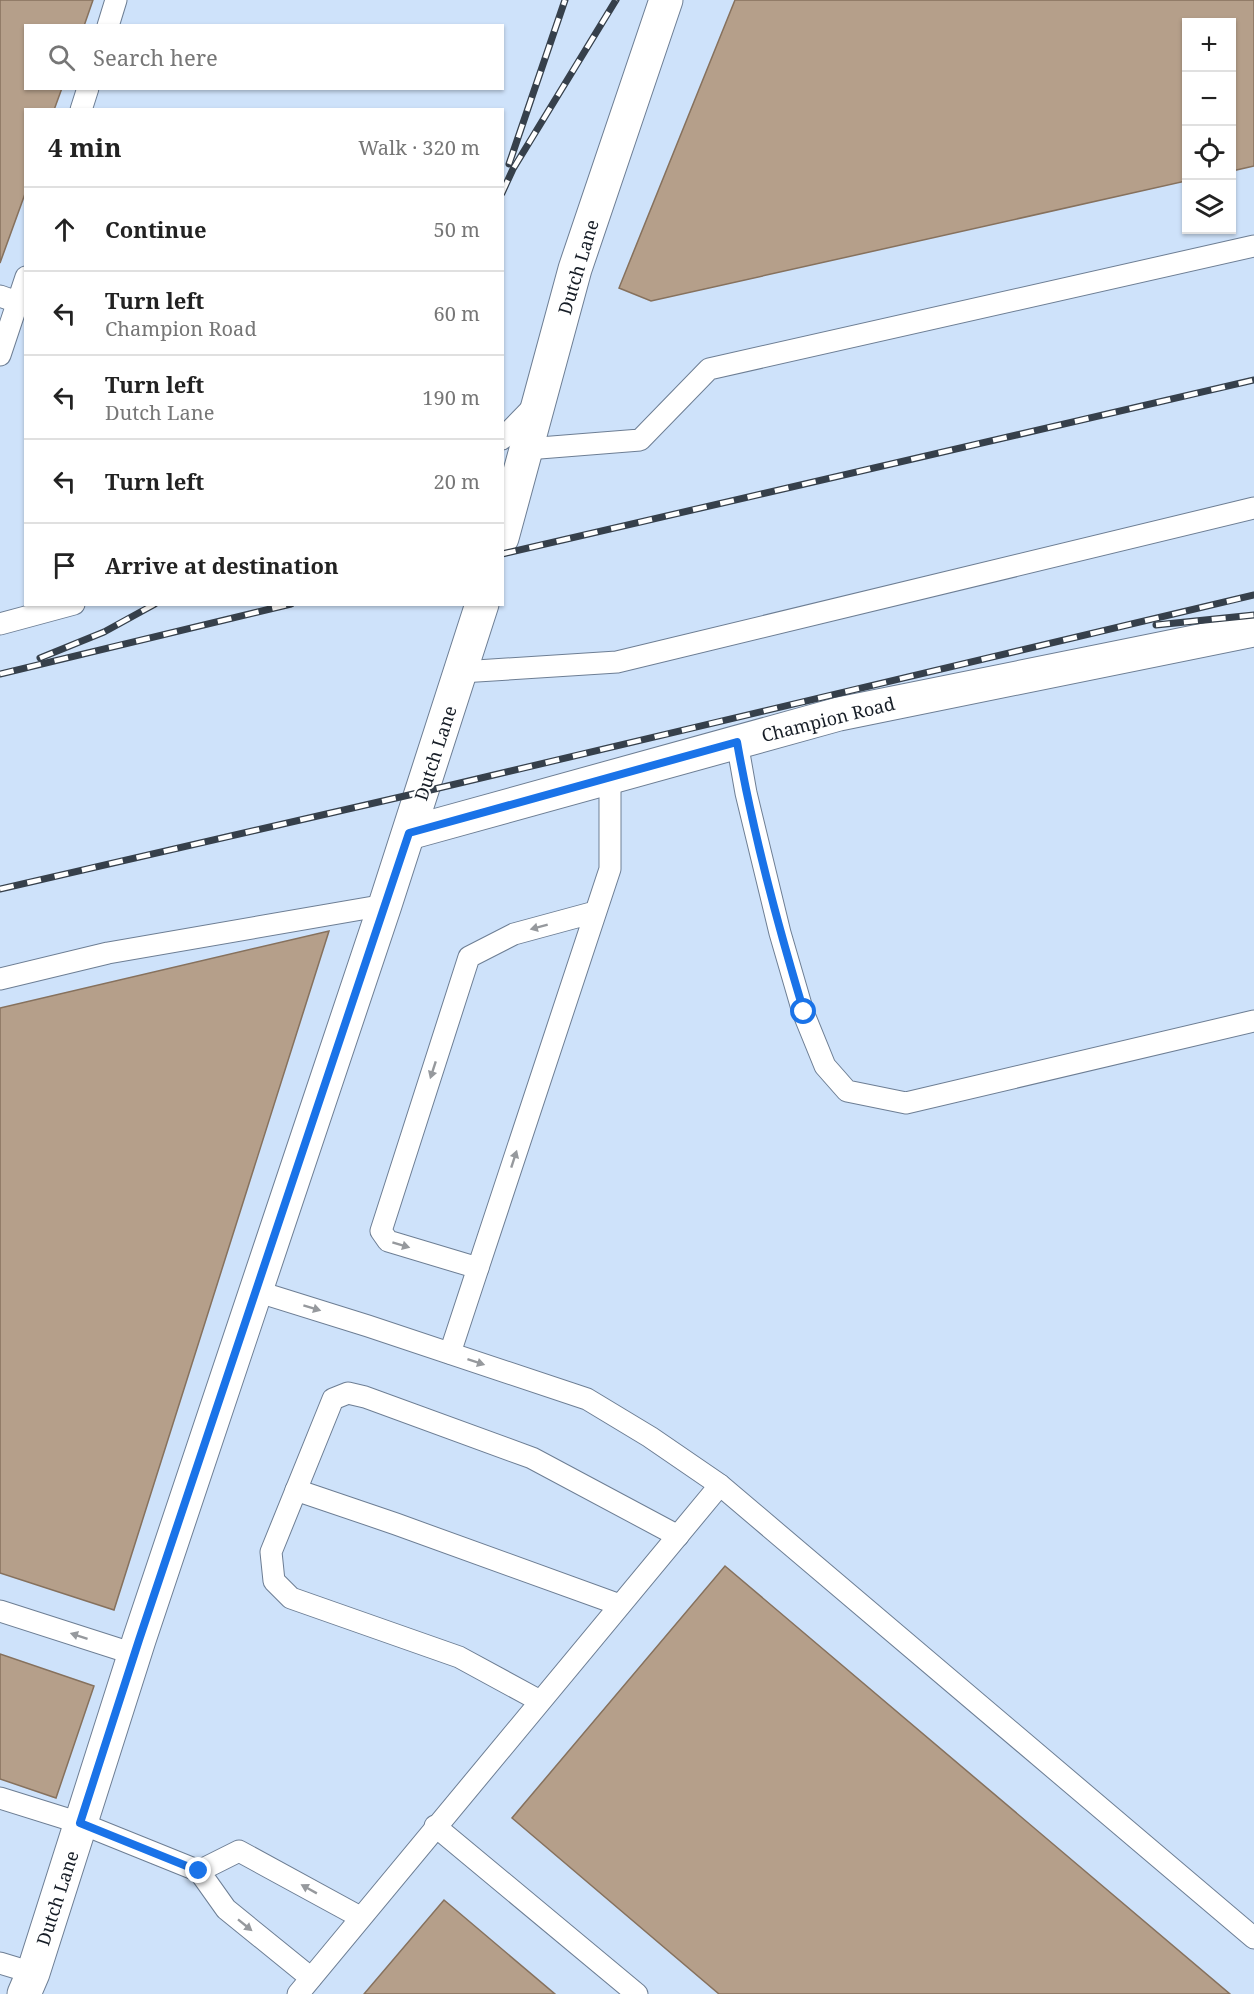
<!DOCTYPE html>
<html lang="en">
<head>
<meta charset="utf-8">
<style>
	:root { --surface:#fff; --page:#f6f6f6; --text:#222; --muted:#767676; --line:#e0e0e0 }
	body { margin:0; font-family:"Noto Serif",serif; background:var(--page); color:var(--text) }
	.controls { position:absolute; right:18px; top:18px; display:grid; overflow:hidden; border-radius:0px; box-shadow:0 2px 4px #0004 }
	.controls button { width:54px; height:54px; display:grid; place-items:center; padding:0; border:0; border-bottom:2px solid var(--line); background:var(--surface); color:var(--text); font:30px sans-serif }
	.stop { position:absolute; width:18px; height:18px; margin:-14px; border:4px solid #1a73e8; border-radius:50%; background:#fff }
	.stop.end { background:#1a73e8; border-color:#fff; box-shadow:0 2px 6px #0008 }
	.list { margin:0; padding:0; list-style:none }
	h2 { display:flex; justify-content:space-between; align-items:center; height:78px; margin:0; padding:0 24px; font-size:26px }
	h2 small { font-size:20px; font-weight:400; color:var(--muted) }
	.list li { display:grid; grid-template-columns:39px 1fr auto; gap:18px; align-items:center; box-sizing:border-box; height:84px; padding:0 24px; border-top:2px solid var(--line) }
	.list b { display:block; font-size:22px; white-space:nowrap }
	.list p { margin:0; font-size:20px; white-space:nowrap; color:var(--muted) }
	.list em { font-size:20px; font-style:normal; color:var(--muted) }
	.icon { flex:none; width:33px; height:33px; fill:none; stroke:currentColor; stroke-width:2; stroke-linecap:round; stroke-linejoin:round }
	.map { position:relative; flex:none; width:1254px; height:1994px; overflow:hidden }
	.search { position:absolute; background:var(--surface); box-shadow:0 2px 4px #0004; left:24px; top:24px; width:480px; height:66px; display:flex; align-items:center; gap:15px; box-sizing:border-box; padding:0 21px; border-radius:0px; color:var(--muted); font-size:22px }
	.panel { position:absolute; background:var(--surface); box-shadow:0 2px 4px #0004; left:24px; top:108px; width:480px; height:498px; border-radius:0px }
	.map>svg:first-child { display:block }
	.building { fill:#b59f8a; stroke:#86715d; stroke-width:1.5 }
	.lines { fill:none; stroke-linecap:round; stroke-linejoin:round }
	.service-casing { stroke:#6d7e94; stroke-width:23 }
	.minor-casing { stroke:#6d7e94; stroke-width:35 }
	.service { stroke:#fff; stroke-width:21 }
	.minor { stroke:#fff; stroke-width:33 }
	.rail-casing { stroke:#36404b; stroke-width:7 }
	.rail { stroke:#fff; stroke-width:4.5; stroke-dasharray:14; stroke-linecap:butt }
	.oneway { fill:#96999d }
	.route { stroke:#1a73e8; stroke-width:8 }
	.labels { text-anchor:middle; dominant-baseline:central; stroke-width:4.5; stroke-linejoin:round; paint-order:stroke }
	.street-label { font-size:18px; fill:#161d26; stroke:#fff }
</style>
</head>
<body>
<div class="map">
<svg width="1254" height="1994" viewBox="0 0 1254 1994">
	<rect width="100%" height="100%" fill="#cee2fa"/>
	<g class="building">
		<polygon points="0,0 93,0 84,26 26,26 26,88 62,88 54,110 26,110 26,191 0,263"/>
		<polygon points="735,0 1254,0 1254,166 1232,171 1232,22 1186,22 1186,181 651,301 619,288"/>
		<polygon points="329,931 114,1610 0,1573 0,1008"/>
		<polygon points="725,1566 1230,1994 719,1994 512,1818"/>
		<polygon points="0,1654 94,1686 56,1798 0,1779"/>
		<polygon points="444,1900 555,1994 364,1994"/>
	</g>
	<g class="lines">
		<defs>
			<g id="service">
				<polyline points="108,26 116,0"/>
				<polyline points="81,110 88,88"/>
				<polyline points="0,296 17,302"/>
				<polyline points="0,355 26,277"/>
				<polyline points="502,439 535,405"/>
				<polyline points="527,449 640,440 709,369 1254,246"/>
				<polyline points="0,624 74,604"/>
				<polyline points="461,672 617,662 1254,508"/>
				<polyline points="737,742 746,793 780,933 803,1012 825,1066 847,1091 906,1103 1254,1021"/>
				<polyline points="595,912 514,934 469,957 381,1231 388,1241 478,1268 610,869 610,777"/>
				<polyline points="0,979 108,953 385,905"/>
				<polyline points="256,1291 368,1326 587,1399 650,1437 720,1485 1254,1938"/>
				<polyline points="450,1353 478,1268"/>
				<polyline points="296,1490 396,1524 620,1605"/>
				<polyline points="0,1611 134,1654"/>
				<polyline points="540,1701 459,1657 291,1598 274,1581 271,1552 333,1399 348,1393 365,1397 532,1458 678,1536"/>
				<polyline points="0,1798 80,1823 199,1871"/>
				<polyline points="435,1826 637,1994"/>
				<polyline points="0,1963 33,1973"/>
				<polyline points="311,1978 226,1909 199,1871 239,1851 360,1917"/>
				<polyline points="298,1994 720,1485"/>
			</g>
			<g id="minor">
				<polyline points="502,538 575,269 666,0"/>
				<polyline points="409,833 839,714 1254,630"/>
				<polyline points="24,1994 33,1973 139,1640 385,905 482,604"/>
			</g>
		</defs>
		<use href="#service" class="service-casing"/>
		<use href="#minor" class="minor-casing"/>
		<use href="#service" class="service"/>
		<use href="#minor" class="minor"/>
		<defs>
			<g id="rail">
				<polyline points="509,164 565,0"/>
				<polyline points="502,193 513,169 616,0"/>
				<polyline points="502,554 1254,380"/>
				<polyline points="1156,625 1254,615"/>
				<polyline points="40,658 104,632 155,604"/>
				<polyline points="0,674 291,604"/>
				<polyline points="0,889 422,792 1254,595"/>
			</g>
		</defs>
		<use href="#rail" class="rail-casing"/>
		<use href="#rail" class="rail"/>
	</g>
	<defs><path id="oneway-solid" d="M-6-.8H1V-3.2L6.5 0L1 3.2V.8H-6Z" transform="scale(1.5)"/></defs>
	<g class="oneway">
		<use href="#oneway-solid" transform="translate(539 927) rotate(165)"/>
		<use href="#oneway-solid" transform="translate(433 1070) rotate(108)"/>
		<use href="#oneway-solid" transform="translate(514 1159) rotate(-72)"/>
		<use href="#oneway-solid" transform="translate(401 1245) rotate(17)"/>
		<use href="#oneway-solid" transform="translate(312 1308) rotate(17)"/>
		<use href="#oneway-solid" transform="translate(476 1362) rotate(18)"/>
		<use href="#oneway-solid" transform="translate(79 1636) rotate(-162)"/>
		<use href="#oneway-solid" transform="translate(309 1889) rotate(-151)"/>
		<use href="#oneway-solid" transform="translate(245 1925) rotate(39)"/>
	</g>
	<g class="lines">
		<path class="route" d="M199,1871L80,1823L139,1640L409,833L737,742C753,833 777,923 804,1012"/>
	</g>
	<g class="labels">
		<g class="street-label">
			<text transform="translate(578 267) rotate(-73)">Dutch Lane</text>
			<text transform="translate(828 719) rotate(-14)">Champion Road</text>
			<text transform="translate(435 753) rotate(-72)">Dutch Lane</text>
			<text transform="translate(57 1898) rotate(-72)">Dutch Lane</text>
		</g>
	</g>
</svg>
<div class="controls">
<button>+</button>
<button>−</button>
<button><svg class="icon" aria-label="locate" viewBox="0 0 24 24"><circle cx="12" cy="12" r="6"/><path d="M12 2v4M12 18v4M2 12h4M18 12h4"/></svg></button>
<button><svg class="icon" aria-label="layers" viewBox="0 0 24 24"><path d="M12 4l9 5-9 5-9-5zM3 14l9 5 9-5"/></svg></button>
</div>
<div class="stop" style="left:804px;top:1012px"></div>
<div class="stop end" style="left:199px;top:1871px"></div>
<div class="search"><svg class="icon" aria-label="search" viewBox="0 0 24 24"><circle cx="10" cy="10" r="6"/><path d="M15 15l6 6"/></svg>Search here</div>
<section class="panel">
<h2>4 min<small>Walk · 320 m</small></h2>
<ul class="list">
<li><svg class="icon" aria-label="ahead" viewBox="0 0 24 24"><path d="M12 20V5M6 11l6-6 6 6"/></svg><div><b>Continue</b></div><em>50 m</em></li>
<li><svg class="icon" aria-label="left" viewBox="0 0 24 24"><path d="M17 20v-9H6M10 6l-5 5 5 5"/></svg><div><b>Turn left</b><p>Champion Road</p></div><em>60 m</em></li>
<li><svg class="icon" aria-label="left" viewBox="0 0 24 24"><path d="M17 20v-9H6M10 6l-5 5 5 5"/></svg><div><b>Turn left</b><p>Dutch Lane</p></div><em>190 m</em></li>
<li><svg class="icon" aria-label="left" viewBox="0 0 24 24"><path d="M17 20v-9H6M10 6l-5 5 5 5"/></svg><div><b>Turn left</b></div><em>20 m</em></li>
<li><svg class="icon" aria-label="arrive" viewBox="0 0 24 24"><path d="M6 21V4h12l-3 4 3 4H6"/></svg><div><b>Arrive at destination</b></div></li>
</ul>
</section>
</div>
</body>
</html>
